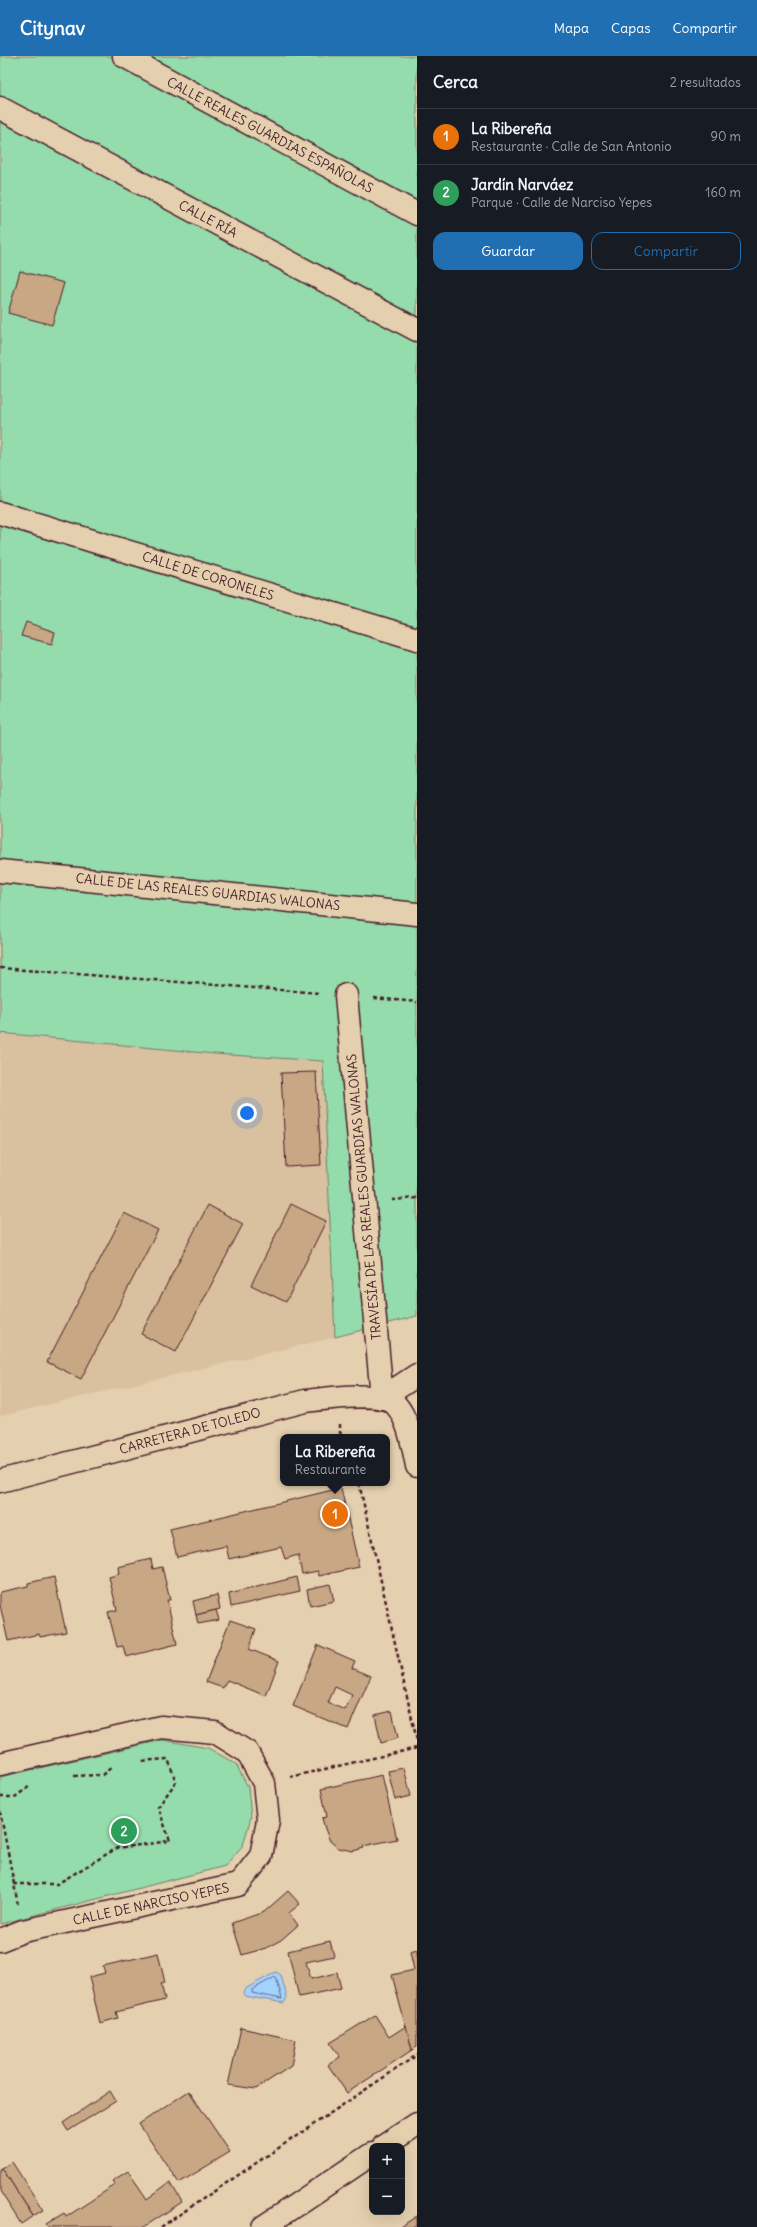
<!DOCTYPE html>
<html lang="es">
<head>
<meta charset="utf-8">
<style>
	:root { --surface:#171b24; --page:#20242c; --text:#f1f3f6; --muted:#9ea1a6; --line:#363941; --accent:#1f6fb2 }
	body { margin:0; font-family:Delius,sans-serif; background:var(--page); color:var(--text) }
	.controls { position:absolute; right:12px; bottom:12px; display:grid; overflow:hidden; border-radius:8px; box-shadow:0 4px 16px #0002 }
	.controls button { width:36px; height:36px; display:grid; place-items:center; padding:0; border:0; border-bottom:1px solid var(--line); background:var(--surface); color:var(--text); font:20px sans-serif }
	.you { position:absolute; left:247px; top:1057px; width:14px; height:14px; margin:-10px; border:3px solid #fff; border-radius:50%; background:#1a73e8; box-shadow:0 0 0 6px #1a73e833 }
	.badge { display:grid; place-items:center; width:26px; height:26px; border-radius:50%; background:var(--accent); color:#fff; font-size:13px; font-weight:700 }
	.pin { position:absolute; translate:-50% -50%; border:2px solid #fff; box-shadow:0 1px 4px #0006 }
	.popup { position:absolute; left:280px; top:1378px; width:110px; height:52px; box-sizing:border-box; display:grid; place-content:center; border-radius:8px; background:var(--surface); filter:drop-shadow(0 1px 3px #0005); font-size:13px; white-space:nowrap; color:var(--muted) }
	.popup b { font-size:15px; color:var(--text) }
	.popup::after { content:''; position:absolute; left:50%; top:100%; margin-left:-8px; border:8px solid transparent; border-top-color:var(--surface) }
	.list { margin:0; padding:0; list-style:none }
	h2 { display:flex; justify-content:space-between; align-items:center; height:52px; margin:0; padding:0 16px; font-size:17px }
	h2 small { font-size:13px; font-weight:400; color:var(--muted) }
	.list li { display:grid; grid-template-columns:26px 1fr auto; gap:12px; align-items:center; box-sizing:border-box; height:56px; padding:0 16px; border-top:1px solid var(--line) }
	.list b { display:block; font-size:15px; white-space:nowrap }
	.list p { margin:0; font-size:13px; white-space:nowrap; color:var(--muted) }
	.list em { font-size:13px; font-style:normal; color:var(--muted) }
	.actions { display:flex; gap:8px; padding:12px 16px }
	.actions a { flex:1; padding:9px 0; border:1px solid var(--accent); border-radius:12px; text-align:center; font-size:14px; color:var(--accent) }
	.actions .main { background:var(--accent); color:#fff }
	.map { position:relative; flex:none; width:417px; height:2171px; overflow:hidden }
	header { display:flex; align-items:center; gap:24px; box-sizing:border-box; height:56px; padding:0 20px; background:var(--accent); color:#fff }
	header strong { font-size:19px }
	nav { display:flex; gap:22px; margin-inline-start:auto; font-size:14px }
	main { display:flex }
	aside { flex:1; background:var(--surface) }
	.map>svg:first-child { display:block }
	.built { fill:#d9c09f }
	.green { fill:#94dcab; stroke:#6f7e6b }
	.water { fill:#a1d3fe; stroke:#7e8baa }
	.lines { fill:none; stroke-linecap:round; stroke-linejoin:round }
	.shore { stroke:#6d677f; stroke-width:1 }
	.building { fill:#c8a784; stroke:#4a1f2b; fill-rule:evenodd }
	.street-casing { stroke:#4a1f2b; stroke-width:25 }
	.secondary-casing { stroke:#4a1f2b; stroke-width:25 }
	.path { stroke:#4a1f2b; stroke-width:2.5; stroke-dasharray:4 3; stroke-linecap:butt }
	.street { stroke:#e4cfae; stroke-width:22 }
	.secondary { stroke:#e4cfae; stroke-width:22 }
	.labels { text-anchor:middle; dominant-baseline:central; stroke-width:4; stroke-linejoin:round; paint-order:stroke }
	.street-label { font-size:13px; fill:#4a1f2b; stroke:#e4cfae }
</style>
</head>
<body>
<header>
<strong>Citynav</strong>
<nav><a>Mapa</a><a>Capas</a><a>Compartir</a></nav>
</header>
<main>
<div class="map">
<svg width="417" height="2171" viewBox="0 0 417 2171">
	<rect width="100%" height="100%" fill="#e4cfae"/>
	<filter id="ink" filterUnits="userSpaceOnUse"><feTurbulence type="fractalNoise" baseFrequency=".025" numOctaves="2"/><feDisplacementMap in="SourceGraphic" scale="8" xChannelSelector="R" yChannelSelector="G"/><feConvolveMatrix kernelMatrix="1 2 1 2 8 2 1 2 1" color-interpolation-filters="sRGB"/></filter>
	<g filter="url(#ink)">
		<polygon class="built" points="0,977 215,998 323,1005 335,1281 0,1360"/>
		<g class="green">
			<polygon points="0,0 417,0 417,1260 335,1281 323,1005 215,998 0,977"/>
			<polygon points="163,1684 208,1692 236,1708 248,1731 251,1761 243,1789 225,1810 0,1868 0,1721"/>
		</g>
		<polygon class="water" points="276,1916 281,1919 287,1941 284,1947 245,1940 243,1937 245,1933"/>
		<g class="lines">
			<polygon class="shore" points="276,1921 282,1943 252,1937 252,1934"/>
		</g>
		<g class="building">
			<polygon points="20,215 64,227 52,269 8,257"/>
			<polygon points="26,566 55,576 52,588 21,580"/>
			<polygon points="316,1016 321,1109 286,1111 281,1017"/>
			<polygon points="291,1148 326,1165 286,1246 251,1229"/>
			<polygon points="208,1149 243,1168 176,1296 141,1278"/>
			<polygon points="124,1157 158,1174 81,1323 47,1306"/>
			<polygon points="341,1432 359,1511 319,1520 318,1515 302,1518 298,1499 285,1503 281,1491 229,1503 226,1490 177,1501 170,1473"/>
			<polygon points="151,1503 153,1513 162,1511 170,1544 167,1544 177,1588 126,1601 123,1590 117,1591 108,1556 117,1554 109,1521 119,1518 118,1511"/>
			<polygon points="54,1521 66,1576 40,1581 39,1578 8,1585 0,1549 0,1536 28,1530 28,1527"/>
			<polygon points="297,1521 300,1535 231,1551 229,1538"/>
			<polygon points="330,1528 334,1545 310,1550 307,1533"/>
			<polygon points="217,1539 220,1553 196,1559 193,1545"/>
			<polygon points="216,1554 219,1564 198,1568 196,1559"/>
			<polygon points="230,1564 256,1573 249,1593 279,1605 266,1640 227,1624 223,1632 206,1626"/>
			<path d="M318,1589L355,1605L352,1612L371,1620L348,1673L293,1650ZM335,1631L352,1639L345,1654L328,1647Z"/>
			<polygon points="392,1655 398,1682 381,1687 375,1659"/>
			<polygon points="404,1712 411,1740 395,1744 388,1715"/>
			<polygon points="382,1719 397,1783 363,1790 364,1792 353,1795 338,1792 330,1785 325,1773 322,1762 327,1761 321,1733"/>
			<polygon points="288,1835 300,1848 289,1857 298,1869 281,1884 266,1892 242,1899 232,1867 264,1856"/>
			<polygon points="330,1885 334,1900 306,1906 311,1923 337,1917 341,1932 299,1941 288,1895"/>
			<polygon points="417,1894 417,1991 412,1994 392,1919 414,1914 410,1896"/>
			<polygon points="158,1897 165,1927 161,1928 165,1944 116,1956 118,1962 100,1967 89,1921 105,1917 103,1910"/>
			<polygon points="375,1959 389,1981 406,1970 412,1994 347,2037 328,2009 340,2001 330,1987"/>
			<polygon points="241,1972 296,1984 291,2010 256,2033 228,2029"/>
			<polygon points="110,2035 116,2045 68,2075 63,2067"/>
			<polygon points="189,2035 230,2096 179,2127 139,2068"/>
			<polygon points="12,2106 43,2154 33,2160 2,2112"/>
			<polygon points="2,2112 33,2160 21,2168 0,2135 0,2113"/>
			<polygon points="128,2115 147,2143 170,2126 182,2146 144,2171 48,2171 46,2168 64,2157 66,2161 115,2129 112,2125"/>
			<polygon points="417,2160 417,2171 400,2171"/>
		</g>
		<g class="lines">
			<defs>
				<g id="street">
					<polyline points="124,0 417,158"/>
					<polyline points="0,52 417,274"/>
					<polyline points="0,457 417,583"/>
					<polyline points="0,815 417,858"/>
					<polyline points="346,939 382,1342 417,1319"/>
					<polyline points="0,1708 161,1671 215,1676 247,1696 264,1727 268,1764 261,1800 238,1829 23,1875 0,1884"/>
					<polyline points="384,2090 417,2068"/>
					<polyline points="263,2171 372,2098"/>
				</g>
				<path id="secondary" d="M0,1425L305,1345C323,1343 384,1334 396,1349C409,1364 413,1391 417,1410"/>
			</defs>
			<use href="#street" class="street-casing"/>
			<use href="#secondary" class="secondary-casing"/>
			<g class="path">
				<polyline points="0,912 319,937"/>
				<polyline points="374,942 417,946"/>
				<polyline points="392,1144 417,1142"/>
				<polyline points="340,1368 340,1377 348,1381"/>
				<polyline points="359,1427 417,1685"/>
				<polyline points="74,1720 102,1719 112,1711"/>
				<polyline points="290,1721 417,1692"/>
				<polyline points="0,1741 15,1741 30,1730"/>
				<polyline points="0,1755 18,1849"/>
				<polyline points="13,1828 57,1828 117,1792 170,1785 158,1751 176,1726 168,1703 141,1705"/>
				<polyline points="161,2171 417,1999"/>
			</g>
			<use href="#street" class="street"/>
			<use href="#secondary" class="secondary"/>
		</g>
	</g>
	<g class="labels">
		<g class="street-label">
			<text transform="translate(270 79) rotate(28)">CALLE REALES GUARDIAS ESPAÑOLAS</text>
			<text transform="translate(208 163) rotate(28)">CALLE RÍA</text>
			<text transform="translate(208 520) rotate(17)">CALLE DE CORONELES</text>
			<text transform="translate(208 836) rotate(6)">CALLE DE LAS REALES GUARDIAS WALONAS</text>
			<text transform="translate(364 1141) rotate(-95)">TRAVESÍA DE LAS REALES GUARDIAS WALONAS</text>
			<text transform="translate(190 1375) rotate(-15)">CARRETERA DE TOLEDO</text>
			<text transform="translate(151 1848) rotate(-12)">CALLE DE NARCISO YEPES</text>
		</g>
	</g>
</svg>
<div class="controls">
<button>+</button>
<button>−</button>
</div>
<div class="you"></div>
<div class="pin badge" style="left:335px;top:1458px;background:#e8710a">1</div>
<div class="popup"><b>La Ribereña</b>Restaurante</div>
<div class="pin badge" style="left:124px;top:1775px;background:#2e9e5b">2</div>
</div>
<aside>
<h2>Cerca<small>2 resultados</small></h2>
<ul class="list">
<li><span class="badge" style="background:#e8710a">1</span><div><b>La Ribereña</b><p>Restaurante · Calle de San Antonio</p></div><em>90 m</em></li>
<li><span class="badge" style="background:#2e9e5b">2</span><div><b>Jardín Narváez</b><p>Parque · Calle de Narciso Yepes</p></div><em>160 m</em></li>
</ul>
<div class="actions"><a class="main">Guardar</a><a>Compartir</a></div>
</aside>
</main>
</body>
</html>
